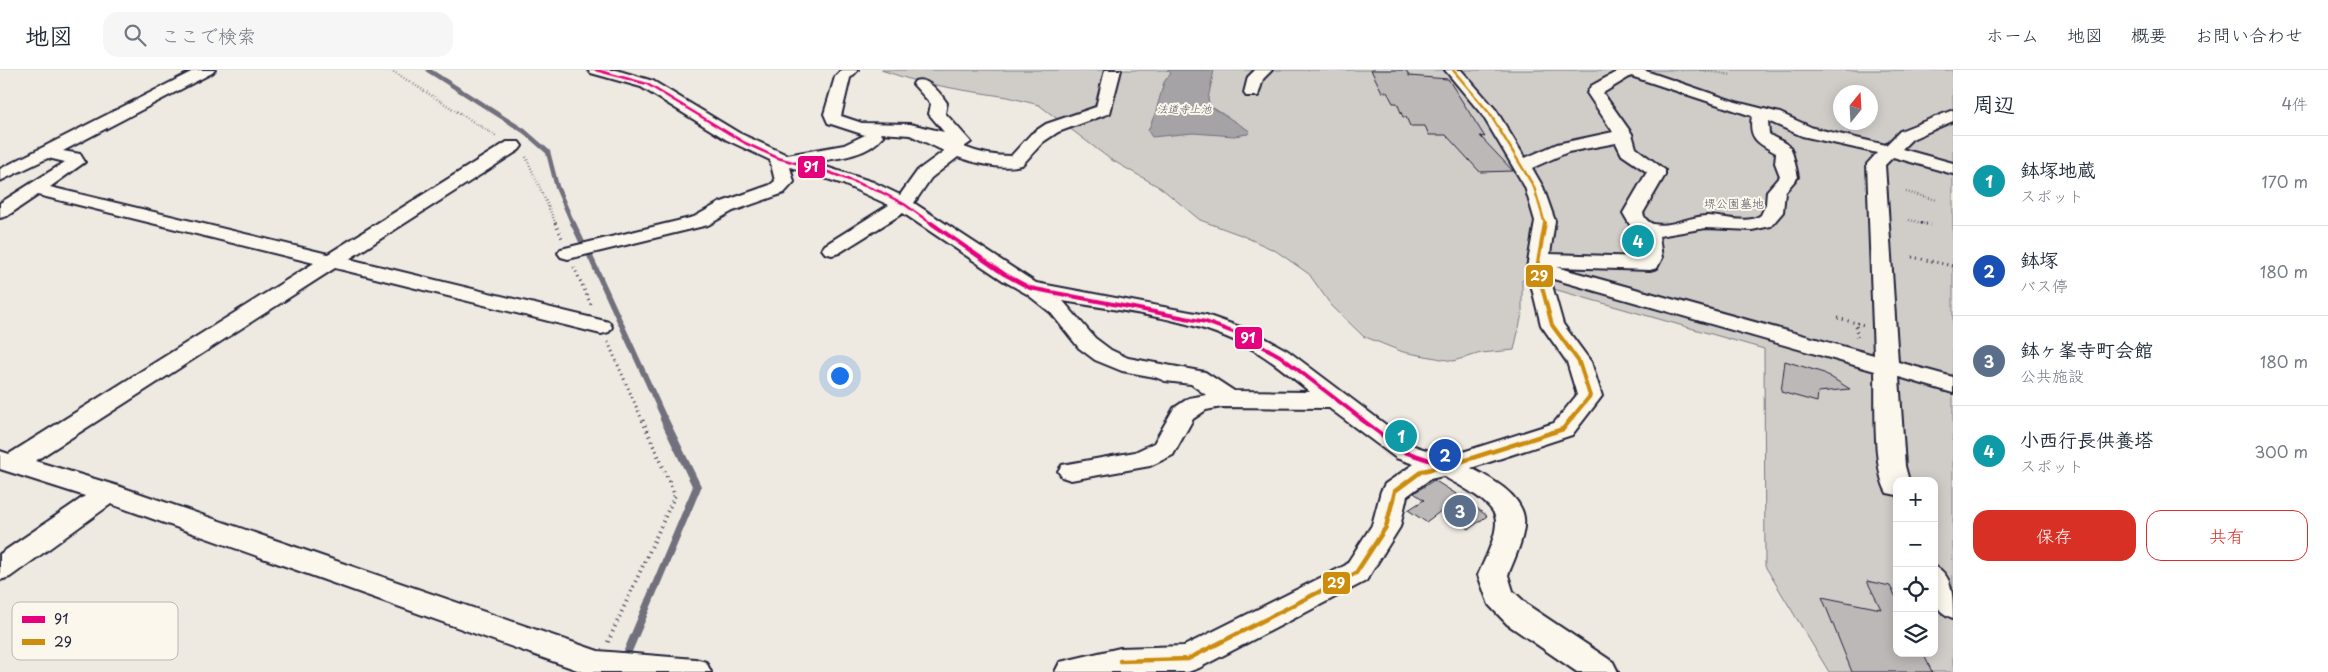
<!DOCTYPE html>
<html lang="ja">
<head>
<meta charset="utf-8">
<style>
	:root { --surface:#fff; --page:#f6f6f7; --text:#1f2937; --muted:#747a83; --line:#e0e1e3; --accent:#d93025 }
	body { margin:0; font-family:"Playpen Sans","Klee One",sans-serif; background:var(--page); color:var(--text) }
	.controls { position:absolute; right:15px; bottom:15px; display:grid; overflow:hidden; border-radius:10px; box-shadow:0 2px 12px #0003 }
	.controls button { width:45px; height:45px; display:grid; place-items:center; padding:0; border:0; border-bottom:1px solid var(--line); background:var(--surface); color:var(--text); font:25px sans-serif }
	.compass { position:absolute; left:1833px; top:15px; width:45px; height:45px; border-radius:50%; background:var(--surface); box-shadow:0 2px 12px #0003; rotate:18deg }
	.you { position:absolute; left:839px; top:305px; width:18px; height:18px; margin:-12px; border:4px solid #fff; border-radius:50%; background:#1a73e8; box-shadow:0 0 0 8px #1a73e833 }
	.badge { display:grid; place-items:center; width:32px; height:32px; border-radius:50%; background:var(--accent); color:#fff; font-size:16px; font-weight:700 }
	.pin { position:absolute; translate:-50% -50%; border:2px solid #fff; box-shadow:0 1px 5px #0006 }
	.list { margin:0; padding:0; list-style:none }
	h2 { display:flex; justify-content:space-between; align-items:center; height:65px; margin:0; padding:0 20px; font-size:21px }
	h2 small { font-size:16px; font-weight:400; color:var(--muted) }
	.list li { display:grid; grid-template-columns:32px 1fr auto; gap:15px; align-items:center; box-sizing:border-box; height:90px; padding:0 20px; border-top:1px solid var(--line) }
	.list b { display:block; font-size:19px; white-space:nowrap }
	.list p { margin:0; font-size:16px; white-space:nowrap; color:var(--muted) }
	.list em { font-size:16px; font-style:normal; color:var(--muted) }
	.actions { display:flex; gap:10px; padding:15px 20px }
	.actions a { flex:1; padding:11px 0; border:1px solid var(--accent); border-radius:15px; text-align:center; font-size:18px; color:var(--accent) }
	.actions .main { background:var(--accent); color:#fff }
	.icon { flex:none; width:28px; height:28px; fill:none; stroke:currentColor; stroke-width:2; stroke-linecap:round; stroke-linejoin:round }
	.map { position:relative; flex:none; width:1953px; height:602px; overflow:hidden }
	header { display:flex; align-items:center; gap:30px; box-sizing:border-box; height:70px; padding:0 25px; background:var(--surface); border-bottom:1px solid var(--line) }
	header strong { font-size:24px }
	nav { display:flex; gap:28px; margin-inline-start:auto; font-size:18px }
	.search { width:350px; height:45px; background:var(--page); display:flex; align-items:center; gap:12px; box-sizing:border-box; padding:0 18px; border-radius:15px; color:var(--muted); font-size:19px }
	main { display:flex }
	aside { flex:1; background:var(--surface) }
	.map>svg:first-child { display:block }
	.green { fill:#d0cdc9; stroke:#797882; fill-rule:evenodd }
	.water { fill:#a6a3a7; stroke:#716f7c }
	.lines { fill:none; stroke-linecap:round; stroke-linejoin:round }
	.stream-far2 { stroke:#716f7c; stroke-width:4.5 }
	.stream-far1 { stroke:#716f7c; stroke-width:5.5 }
	.stream { stroke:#716f7c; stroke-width:8 }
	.building { fill:#bcb8b8; stroke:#22223b }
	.minor-casing { stroke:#22223b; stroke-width:4 }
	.path-far2 { stroke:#22223b; stroke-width:2.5; stroke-dasharray:0.5 2.5; stroke-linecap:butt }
	.path-far1 { stroke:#22223b; stroke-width:3; stroke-dasharray:1 4; stroke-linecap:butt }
	.path { stroke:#22223b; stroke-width:4; stroke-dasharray:1 4.5; stroke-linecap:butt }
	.minor { fill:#fbf7ec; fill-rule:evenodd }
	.bus-1-far2-casing { stroke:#fbf7ec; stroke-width:5 }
	.bus-1-far1-casing { stroke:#fbf7ec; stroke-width:8 }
	.bus-1-casing { stroke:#fbf7ec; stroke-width:8 }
	.bus-2-far2-casing { stroke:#fbf7ec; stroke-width:5 }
	.bus-2-far1-casing { stroke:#fbf7ec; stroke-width:8 }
	.bus-2-casing { stroke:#fbf7ec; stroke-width:8 }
	.bus-1-far2 { stroke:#e5007d; stroke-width:2.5 }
	.bus-1-far1 { stroke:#e5007d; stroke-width:4 }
	.bus-1 { stroke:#e5007d; stroke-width:4.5 }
	.bus-2-far2 { stroke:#cc8c0c; stroke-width:2.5 }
	.bus-2-far1 { stroke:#cc8c0c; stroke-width:4 }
	.bus-2 { stroke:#cc8c0c; stroke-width:4.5 }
	.labels { text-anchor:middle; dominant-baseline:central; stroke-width:4; stroke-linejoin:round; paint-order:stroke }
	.far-water-label { font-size:11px; font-style:italic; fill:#575666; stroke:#fbf7ec }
	.park-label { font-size:12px; fill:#565566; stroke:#fbf7ec }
	.key { fill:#fbf7ec; stroke:#bab7b7; stroke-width:1 }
	.key-label { font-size:14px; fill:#22223b }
	.line-badge { stroke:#fbf7ec; stroke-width:2 }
	.badge-label { font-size:14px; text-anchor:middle; font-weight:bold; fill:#fff }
</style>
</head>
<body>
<header>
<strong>地図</strong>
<div class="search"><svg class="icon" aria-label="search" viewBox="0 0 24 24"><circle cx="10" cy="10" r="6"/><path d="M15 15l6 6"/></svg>ここで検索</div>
<nav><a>ホーム</a><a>地図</a><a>概要</a><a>お問い合わせ</a></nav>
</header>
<main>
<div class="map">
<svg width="1953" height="602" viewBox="0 0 1953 602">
	<rect width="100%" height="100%" fill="#eeeae2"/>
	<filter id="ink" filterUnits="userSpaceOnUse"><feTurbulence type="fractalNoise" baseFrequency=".02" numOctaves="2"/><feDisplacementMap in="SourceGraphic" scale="10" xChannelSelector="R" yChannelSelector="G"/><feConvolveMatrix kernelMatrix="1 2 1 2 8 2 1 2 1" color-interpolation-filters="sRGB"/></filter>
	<g filter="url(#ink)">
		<path class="green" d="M881,0H1953V602H1829L1765,496L1764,279L1522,210V244L1514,280L1481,283L1453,291L1403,282L1363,266L1331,235L1309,204L1276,181L1241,165L1200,150L1161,118L1110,89L1039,35L1008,27L962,20L915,11ZM1840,22H1870V52H1840ZM1897,411H1934V583H1897Z"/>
		<polygon class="water" points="1167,0 1214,0 1208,29 1210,36 1250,61 1248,64 1234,66 1193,63 1152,67 1148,61 1156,41 1164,12 1171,3"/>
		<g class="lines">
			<polyline class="stream-far2" points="428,0 524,61 548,82 557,117 573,154"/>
			<g class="stream-far1">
				<polyline points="573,153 582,172"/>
				<polyline points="590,186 665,350"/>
			</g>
			<polyline class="stream" points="628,581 697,417 664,349"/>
		</g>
		<g class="building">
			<polygon points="1371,0 1406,0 1409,6 1448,9 1485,67 1480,66 1513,101 1480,102 1446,65 1429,65 1425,56 1410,56 1406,47 1403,47 1397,33 1393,33 1387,22 1382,22"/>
			<polygon points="1785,291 1824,303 1850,319 1818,322 1817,332 1781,322"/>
			<polygon points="1434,410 1469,432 1487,446 1469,459 1441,441 1426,452 1408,440 1424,430 1414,423"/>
			<polygon points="1867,511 1890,516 1897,529 1897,583 1923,583 1932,602 1852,602 1822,527 1881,539"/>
		</g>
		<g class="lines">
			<defs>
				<g id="minor">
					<polygon points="195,0 215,0 212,3 63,81 80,84 85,92 50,117 328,184 507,72 519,72 522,76 519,80 349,189 609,252 612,257 609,262 601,264 335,198 35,391 118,416 598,581 695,589 706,592 711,602 583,602 111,434 10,507 0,510 0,484 85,426 0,399 0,381 9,384 314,193 38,125 7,146 0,148 0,133 65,92 48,88 0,111 0,99"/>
					<path d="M588,0H616L653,11L739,63L787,85L844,75L865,65L828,53L824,44L835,7L841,0H858L850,8L841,46L862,53L910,54L944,62L929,44L931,34L913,14L915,11C928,7 940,23 947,33L945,43L971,72L964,77C979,83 994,86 1011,86L1031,64L1046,54L1096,37L1105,0H1121L1110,43L1058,62L1043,72L1022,95C1001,100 978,94 958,87L931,108L914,133L1036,213L1206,245L1254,262L1288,281L1414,376L1447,387L1554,353L1577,325L1567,292L1541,255L1527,198L1535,151L1525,117L1483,46L1445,0H1461L1496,40L1525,88L1557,74L1613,62L1587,23L1591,16L1620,0H1643L1736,32L1780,43L1813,58L1886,75L1900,61L1953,40V51L1912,69L1902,79L1953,93V104L1893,87L1885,95L1898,292L1953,307V323L1899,307L1905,396L1909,411H1897V425L1887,423C1872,397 1876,332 1875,301L1550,208L1563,254L1591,292L1602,326L1572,365L1471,398C1490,408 1521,424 1524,448C1526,465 1514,490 1508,505L1513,521L1529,536L1613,592L1618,602H1577L1507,554L1489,535L1478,505C1484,491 1500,461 1495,446C1491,431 1457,414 1443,406L1430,409L1407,426L1400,457L1366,511L1199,598L1188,602H1055L1060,592L1120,578L1184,576L1346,495L1372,455L1381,421L1385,414L1414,394L1396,388L1329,338L1222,337L1206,340L1193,349L1173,385L1150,396L1071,410L1062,407L1058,401L1062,395L1135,382L1154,373L1174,338L1189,328L1206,325L1191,314L1165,311L1155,307L1122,301L1095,290L1079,278L1051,243L1027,224L1004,211L903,143L839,183L832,185L825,183L822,179L825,175L889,135L843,114L790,97L794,112L784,123L733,141L708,155L568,189L561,187L558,183L561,179L694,147L719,133L770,115L775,111L770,90L727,70L641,17L591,3ZM1631,6L1752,46C1748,69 1758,73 1776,83L1775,93L1780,106L1767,121L1766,134L1761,145C1748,155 1723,146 1707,146C1690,146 1670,158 1653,154C1648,152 1644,148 1643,143L1665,105V100L1636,78L1632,64L1603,23ZM1768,51L1802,66L1877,83L1867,94L1874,285L1556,197L1650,200L1657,198L1662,188L1659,166L1706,158L1752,160L1771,156L1783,142L1785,122L1798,107C1797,101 1792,79 1790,77C1784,71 1775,69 1769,64ZM880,63L910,65L944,81L918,100L900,125L873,112L810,92C833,89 868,87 883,66ZM1616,73L1622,85L1647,102L1623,143L1630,155L1638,162L1642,187L1550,184L1555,151L1543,117L1532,98L1568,82ZM1063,231C1121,241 1184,247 1238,272C1265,284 1287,303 1310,322L1234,321L1205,302L1128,288L1111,280L1095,268Z"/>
					<polygon points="1255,0 1272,0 1263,9 1258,26 1246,26 1244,23 1248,7"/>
					<path d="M1934,496C1953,504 1953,526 1953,548C1928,540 1934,518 1934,496Z"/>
				</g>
			</defs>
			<use href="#minor" class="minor-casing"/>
			<g class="path-far2">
				<polyline points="391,0 496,66"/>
				<polyline points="1700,0 1732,5"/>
				<polyline points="526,87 556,154"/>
				<polyline points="1906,122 1937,130"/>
				<polyline points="1909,150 1926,154"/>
			</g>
			<g class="path-far1">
				<polyline points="555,153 562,168"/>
				<polyline points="1921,153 1931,155"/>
				<polyline points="1912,187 1953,196"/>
				<polyline points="574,197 592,237"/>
				<polyline points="1838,248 1856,253"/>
				<polyline points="1857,267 1856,253 1864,255"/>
				<polyline points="608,272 642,350"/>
			</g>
			<polyline class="path" points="608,572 675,425 642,349"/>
			<use href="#minor" class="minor"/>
			<defs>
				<polyline id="bus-1-far2" points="596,0 647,14 745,73 778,88 831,103 881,122 904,134 932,154"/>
				<polyline id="bus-1-far1" points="931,153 1004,204 1030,218 1206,252 1246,267 1280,286 1363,350"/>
				<polyline id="bus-1" points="1361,349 1405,382 1447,396"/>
				<polyline id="bus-2-far2" points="1453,0 1490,44 1534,117 1545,154"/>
				<polyline id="bus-2-far1" points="1545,153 1537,198 1552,255 1579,292 1590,326 1570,350"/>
				<polyline id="bus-2" points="1120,591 1188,589 1356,503 1386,457 1395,421 1422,401 1447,396 1563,359 1571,349"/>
			</defs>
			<use href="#bus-1-far2" class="bus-1-far2-casing"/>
			<use href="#bus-1-far1" class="bus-1-far1-casing"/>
			<use href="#bus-1" class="bus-1-casing"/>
			<use href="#bus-2-far2" class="bus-2-far2-casing"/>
			<use href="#bus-2-far1" class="bus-2-far1-casing"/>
			<use href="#bus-2" class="bus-2-casing"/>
			<use href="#bus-1-far2" class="bus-1-far2"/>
			<use href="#bus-1-far1" class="bus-1-far1"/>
			<use href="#bus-1" class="bus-1"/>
			<use href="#bus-2-far2" class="bus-2-far2"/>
			<use href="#bus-2-far1" class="bus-2-far1"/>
			<use href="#bus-2" class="bus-2"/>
		</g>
	</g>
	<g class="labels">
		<g class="far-water-label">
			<text x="1184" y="38">法道寺上池</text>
		</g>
		<g class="park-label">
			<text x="1734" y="133">堺公園墓地</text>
		</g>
	</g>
	<rect x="12" y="532" width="166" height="58" rx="8" class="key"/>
	<rect x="22" y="546" width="23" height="7" fill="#e5007d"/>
	<rect x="22" y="569" width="23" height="6" fill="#cc8c0c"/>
	<g class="key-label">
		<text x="54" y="554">91</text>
		<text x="54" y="577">29</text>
	</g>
	<g class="line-badge">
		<rect x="797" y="85" width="29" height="24" rx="5" fill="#e5007d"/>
		<rect x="1525" y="194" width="29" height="24" rx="5" fill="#cc8c0c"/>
		<rect x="1234" y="256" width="29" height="24" rx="5" fill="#e5007d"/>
		<rect x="1322" y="501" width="29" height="24" rx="5" fill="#cc8c0c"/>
	</g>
	<g class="badge-label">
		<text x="811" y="102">91</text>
		<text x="1539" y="211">29</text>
		<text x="1248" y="273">91</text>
		<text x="1336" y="518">29</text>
	</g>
</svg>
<div class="controls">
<button>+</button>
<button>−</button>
<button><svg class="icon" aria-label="locate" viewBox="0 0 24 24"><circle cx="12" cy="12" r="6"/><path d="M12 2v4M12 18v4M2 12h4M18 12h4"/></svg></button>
<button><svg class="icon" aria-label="layers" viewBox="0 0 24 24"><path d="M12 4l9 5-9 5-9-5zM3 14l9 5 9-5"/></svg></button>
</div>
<svg class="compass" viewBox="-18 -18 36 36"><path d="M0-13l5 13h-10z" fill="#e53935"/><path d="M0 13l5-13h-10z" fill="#747a83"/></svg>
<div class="you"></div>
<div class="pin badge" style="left:1401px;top:366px;background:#0f9aa8">1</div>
<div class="pin badge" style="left:1445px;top:385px;background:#1a4fb4">2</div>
<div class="pin badge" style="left:1460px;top:441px;background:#5c6f8a">3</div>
<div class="pin badge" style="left:1638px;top:171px;background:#0f9aa8">4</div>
</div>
<aside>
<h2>周辺<small>4件</small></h2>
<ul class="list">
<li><span class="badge" style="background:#0f9aa8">1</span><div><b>鉢塚地蔵</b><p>スポット</p></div><em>170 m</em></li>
<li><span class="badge" style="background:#1a4fb4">2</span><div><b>鉢塚</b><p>バス停</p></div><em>180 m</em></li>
<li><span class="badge" style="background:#5c6f8a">3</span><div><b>鉢ヶ峯寺町会館</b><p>公共施設</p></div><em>180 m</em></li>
<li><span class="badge" style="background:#0f9aa8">4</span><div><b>小西行長供養塔</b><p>スポット</p></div><em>300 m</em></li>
</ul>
<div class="actions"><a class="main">保存</a><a>共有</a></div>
</aside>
</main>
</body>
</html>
